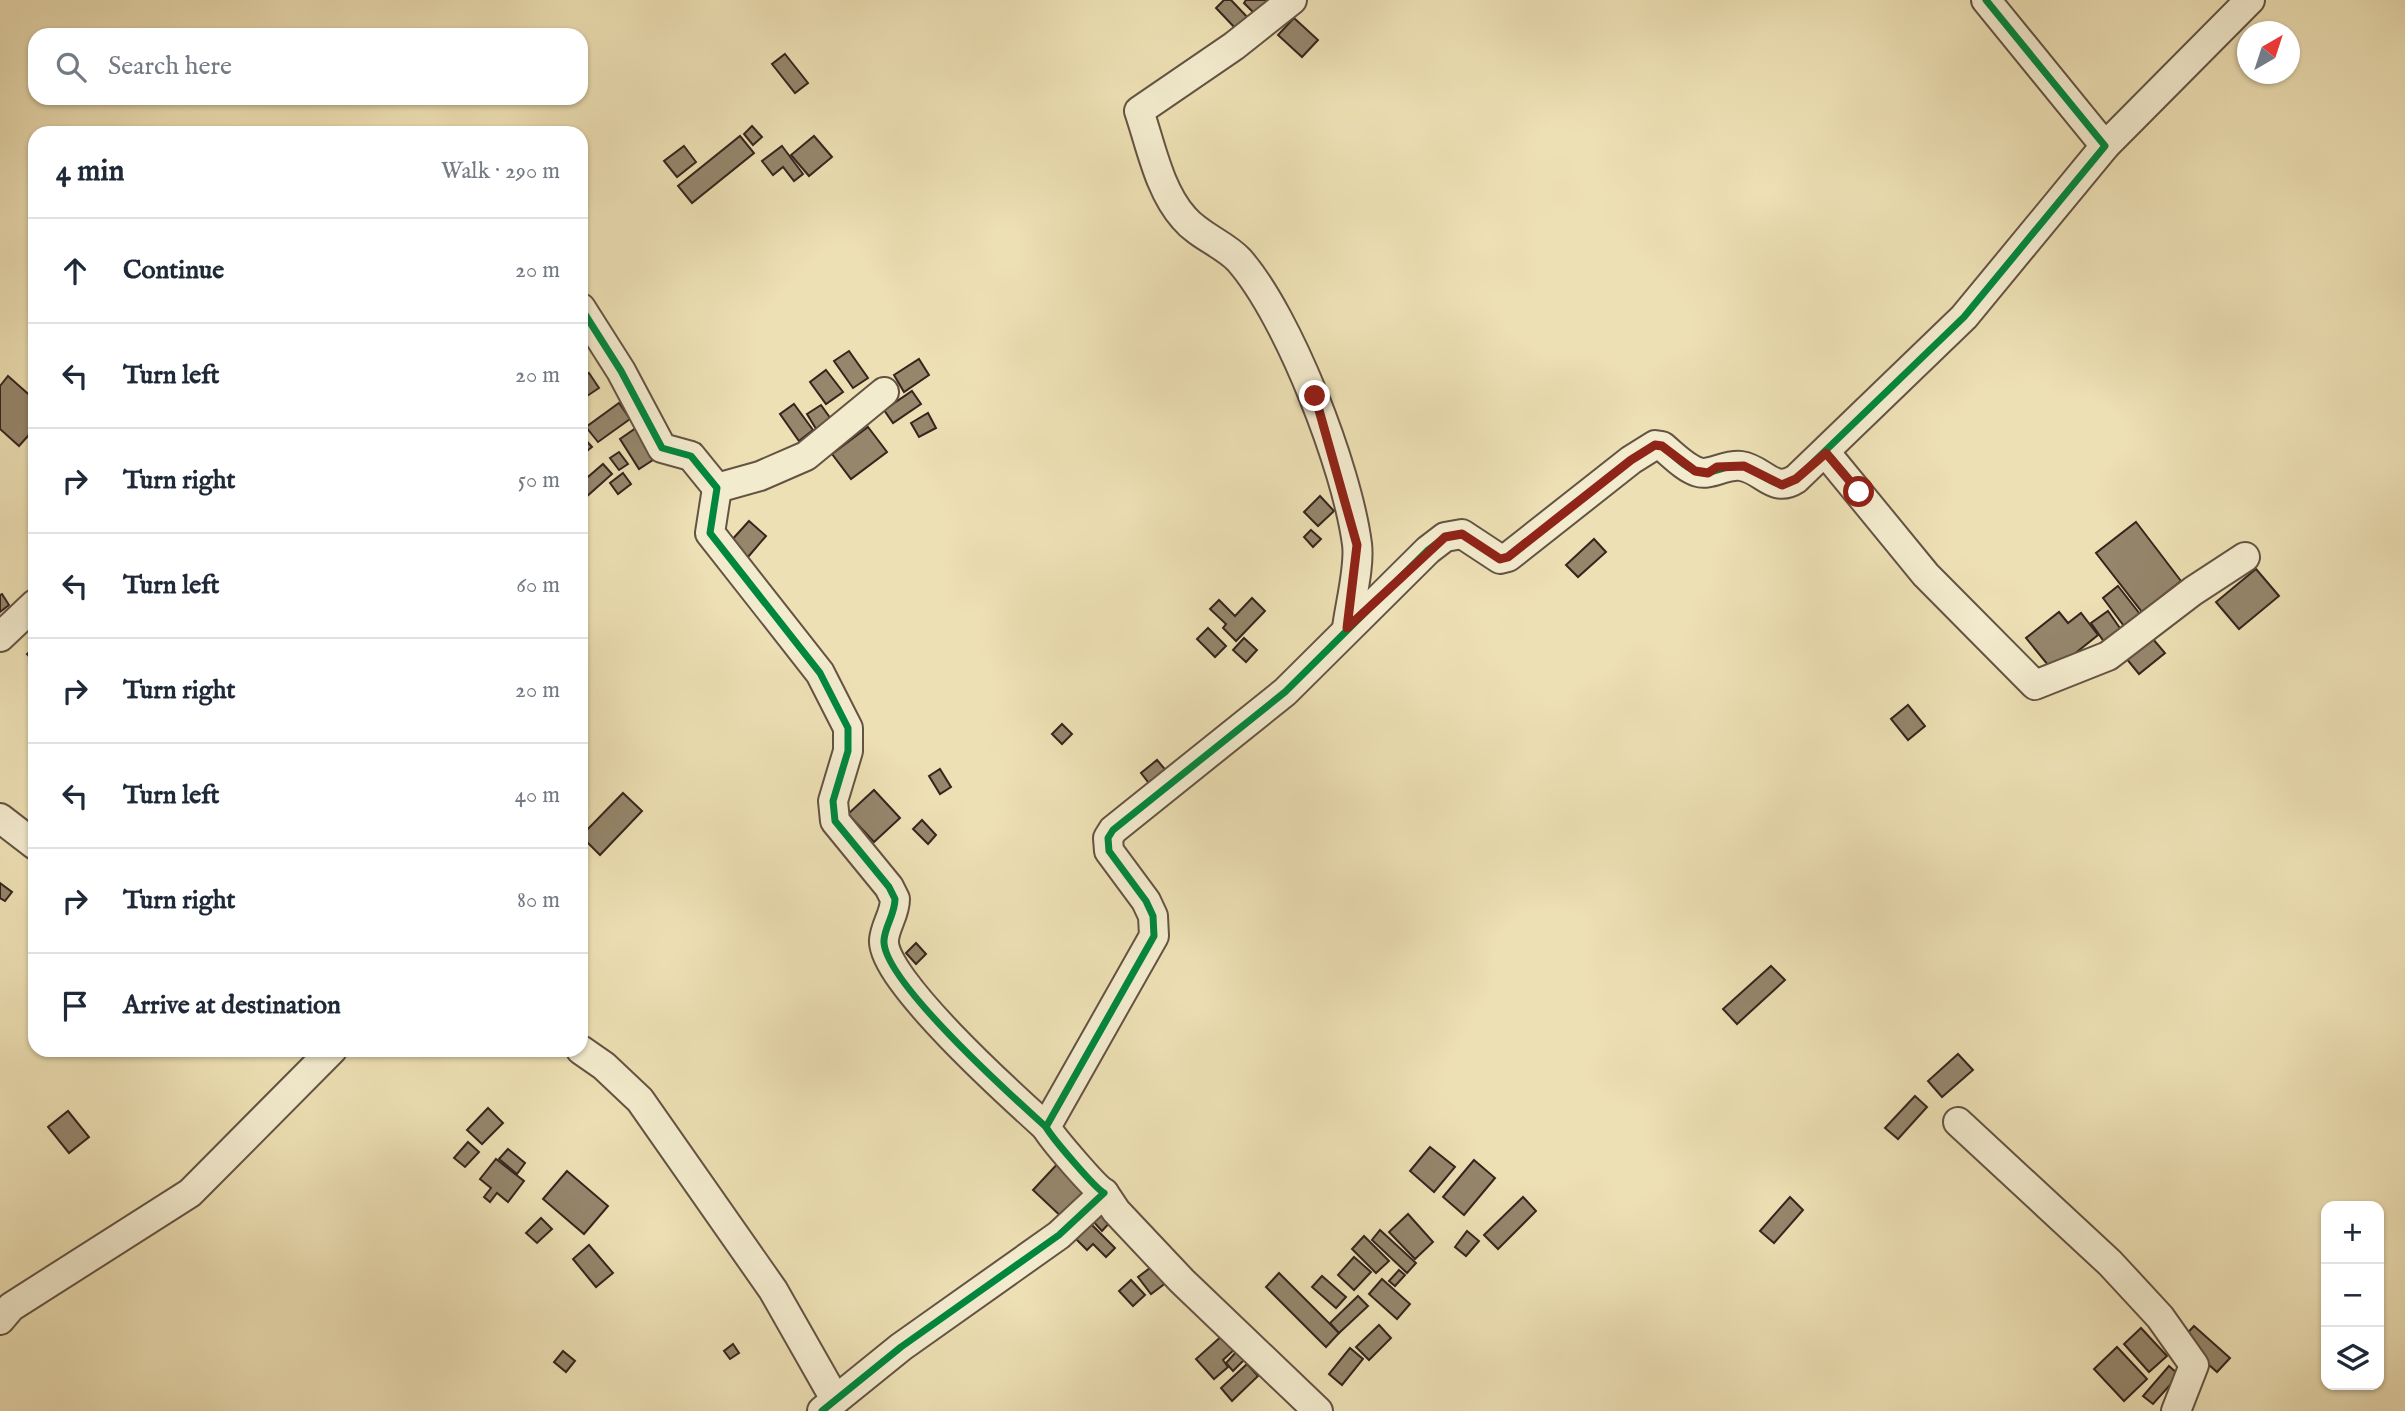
<!DOCTYPE html>
<html lang="en">
<head>
<meta charset="utf-8">
<style>
	:root { --surface:#fff; --page:#f6f6f7; --text:#1f2937; --muted:#747a83; --line:#e0e1e3 }
	body { margin:0; font-family:"IM FELL English",serif; background:var(--page); color:var(--text) }
	.controls { position:absolute; right:21px; bottom:21px; display:grid; overflow:hidden; border-radius:14px; box-shadow:0 2px 5px #0004 }
	.controls button { width:63px; height:63px; display:grid; place-items:center; padding:0; border:0; border-bottom:2px solid var(--line); background:var(--surface); color:var(--text); font:35px sans-serif }
	.compass { position:absolute; left:2237px; top:21px; width:63px; height:63px; border-radius:50%; background:var(--surface); box-shadow:0 2px 5px #0004; rotate:39deg }
	.stop { position:absolute; width:21px; height:21px; margin:-16px; border:5px solid #8f2418; border-radius:50%; background:#fff }
	.stop.end { background:#8f2418; border-color:#fff; box-shadow:0 2px 7px #0008 }
	.list { margin:0; padding:0; list-style:none }
	h2 { display:flex; justify-content:space-between; align-items:center; height:91px; margin:0; padding:0 28px; font-size:30px }
	h2 small { font-size:23px; font-weight:400; color:var(--muted) }
	.list li { display:grid; grid-template-columns:46px 1fr auto; gap:21px; align-items:center; box-sizing:border-box; height:105px; padding:0 28px; border-top:2px solid var(--line) }
	.list b { display:block; font-size:26px; white-space:nowrap }
	.list em { font-size:23px; font-style:normal; color:var(--muted) }
	.icon { flex:none; width:38px; height:38px; fill:none; stroke:currentColor; stroke-width:2; stroke-linecap:round; stroke-linejoin:round }
	.map { position:relative; flex:none; width:2405px; height:1411px; overflow:hidden }
	.search { position:absolute; background:var(--surface); box-shadow:0 2px 5px #0004; left:28px; top:28px; width:560px; height:77px; display:flex; align-items:center; gap:18px; box-sizing:border-box; padding:0 24px; border-radius:21px; color:var(--muted); font-size:26px }
	.panel { position:absolute; background:var(--surface); box-shadow:0 2px 5px #0004; left:28px; top:126px; width:560px; height:931px; border-radius:21px }
	.map>svg:first-child { display:block }
	.building { fill:#95866c; stroke:#36241d; stroke-width:2 }
	.lines { fill:none; stroke-linecap:round; stroke-linejoin:round }
	.minor-casing { stroke:#645343; stroke-width:32 }
	.minor { stroke:#f3ebce; stroke-width:28 }
	.cycleway-casing { stroke:#f3ebce; stroke-width:11 }
	.cycleway { stroke:#00873e; stroke-width:7 }
	.route { stroke:#8f2418; stroke-width:9 }
</style>
</head>
<body>
<div class="map">
<svg width="2405" height="1411" viewBox="0 0 2405 1411">
	<rect width="100%" height="100%" fill="#ede0b4"/>
	<filter id="stains"><feTurbulence type="fractalNoise" baseFrequency=".00286" numOctaves="4"/><feColorMatrix values="0 0 0 0 .2 0 0 0 0 .09 0 0 0 0 .02 0 0 0 .5 -.17"/></filter>
	<radialGradient id="worn" r=".72"><stop offset=".6" stop-color="#630" stop-opacity="0"/><stop offset="1" stop-color="#630" stop-opacity=".3"/></radialGradient>
	<g class="building">
		<polygon points="1224,0 1231,0 1250,20 1238,31 1216,8"/>
		<polygon points="1246,0 1278,0 1259,18 1244,3"/>
		<polygon points="1294,18 1318,40 1302,57 1278,35"/>
		<polygon points="785,54 808,83 795,93 772,64"/>
		<polygon points="752,126 762,137 753,145 744,134"/>
		<polygon points="740,136 754,153 692,203 678,186"/>
		<polygon points="814,136 832,157 809,176 791,155"/>
		<polygon points="684,146 696,162 677,177 664,161"/>
		<polygon points="782,146 803,174 794,181 783,167 773,175 762,161"/>
		<polygon points="849,351 868,378 853,388 834,361"/>
		<polygon points="919,359 929,375 904,392 894,375"/>
		<polygon points="826,370 843,392 826,404 810,382"/>
		<polygon points="589,373 599,388 581,400 581,379"/>
		<polygon points="8,376 35,400 35,428 19,446 0,429 0,386"/>
		<polygon points="912,391 921,404 893,423 884,410"/>
		<polygon points="619,403 630,419 598,442 586,427"/>
		<polygon points="794,404 813,430 799,441 780,414"/>
		<polygon points="821,405 833,422 818,432 807,414"/>
		<polygon points="928,413 936,428 919,437 911,423"/>
		<polygon points="868,427 887,452 851,479 832,454"/>
		<polygon points="636,428 656,458 639,469 620,439"/>
		<polygon points="582,436 592,447 581,456 581,437"/>
		<polygon points="619,452 628,464 619,470 610,458"/>
		<polygon points="603,464 612,474 585,498 581,493 581,483"/>
		<polygon points="623,473 631,484 618,494 610,483"/>
		<polygon points="1320,496 1334,511 1318,526 1304,512"/>
		<polygon points="749,521 766,536 748,557 730,542"/>
		<polygon points="2136,522 2181,581 2142,612 2096,553"/>
		<polygon points="1311,530 1321,539 1313,547 1304,537"/>
		<polygon points="1594,539 1606,552 1578,577 1566,565"/>
		<polygon points="2256,569 2279,596 2239,629 2216,602"/>
		<polygon points="2118,586 2143,618 2127,630 2103,598"/>
		<polygon points="2,594 9,605 0,612 0,595"/>
		<polygon points="1252,598 1265,611 1236,641 1223,628 1226,624 1210,609 1219,600 1235,616"/>
		<polygon points="2108,611 2124,634 2107,646 2091,623"/>
		<polygon points="2059,612 2068,623 2081,613 2098,635 2053,671 2026,638"/>
		<polygon points="1208,628 1226,646 1215,657 1197,639"/>
		<polygon points="2147,632 2165,653 2139,674 2121,652"/>
		<polygon points="1244,638 1257,650 1246,662 1233,650"/>
		<polygon points="35,647 35,663 27,654"/>
		<polygon points="1908,705 1925,726 1908,740 1891,719"/>
		<polygon points="1062,724 1072,734 1062,744 1052,734"/>
		<polygon points="1157,760 1169,774 1152,787 1141,773"/>
		<polygon points="940,769 951,787 940,794 929,776"/>
		<polygon points="874,790 900,818 874,842 848,814"/>
		<polygon points="623,793 642,811 600,855 581,836"/>
		<polygon points="922,820 936,835 928,844 913,829"/>
		<polygon points="0,883 12,892 5,901 0,898"/>
		<polygon points="916,943 926,954 916,964 906,953"/>
		<polygon points="1771,966 1785,980 1737,1024 1723,1009"/>
		<polygon points="1958,1054 1973,1070 1942,1097 1928,1081"/>
		<polygon points="1915,1096 1927,1107 1898,1139 1885,1128"/>
		<polygon points="488,1108 503,1123 482,1144 467,1130"/>
		<polygon points="68,1111 89,1137 69,1153 48,1127"/>
		<polygon points="468,1142 479,1152 465,1167 454,1158"/>
		<polygon points="1430,1147 1455,1167 1434,1192 1410,1171"/>
		<polygon points="508,1149 525,1163 517,1174 499,1159"/>
		<polygon points="496,1159 524,1181 508,1202 497,1193 490,1202 484,1197 491,1188 480,1179"/>
		<polygon points="1062,1159 1095,1190 1066,1221 1033,1190"/>
		<polygon points="1474,1160 1495,1178 1464,1215 1443,1197"/>
		<polygon points="567,1171 608,1206 584,1234 543,1199"/>
		<polygon points="1523,1197 1536,1211 1498,1249 1484,1235"/>
		<polygon points="1790,1197 1803,1210 1774,1243 1760,1231"/>
		<polygon points="1103,1209 1113,1219 1102,1231 1092,1220"/>
		<polygon points="1408,1214 1433,1242 1415,1259 1389,1232"/>
		<polygon points="541,1218 552,1229 537,1243 526,1233"/>
		<polygon points="1086,1219 1115,1248 1106,1257 1093,1244 1087,1250 1071,1234"/>
		<polygon points="1380,1230 1416,1263 1407,1273 1372,1240"/>
		<polygon points="1467,1231 1479,1241 1466,1256 1455,1247"/>
		<polygon points="1364,1236 1389,1261 1376,1273 1352,1249"/>
		<polygon points="589,1245 613,1273 596,1287 573,1259"/>
		<polygon points="1354,1257 1371,1272 1354,1290 1338,1275"/>
		<polygon points="1154,1265 1167,1282 1151,1294 1138,1277"/>
		<polygon points="1399,1270 1405,1275 1395,1286 1389,1281"/>
		<polygon points="1279,1273 1339,1333 1326,1347 1266,1287"/>
		<polygon points="1322,1276 1346,1297 1336,1308 1312,1287"/>
		<polygon points="1382,1279 1410,1304 1397,1319 1369,1294"/>
		<polygon points="1131,1280 1145,1295 1133,1306 1119,1291"/>
		<polygon points="1358,1296 1368,1306 1339,1333 1330,1323"/>
		<polygon points="1379,1325 1391,1338 1369,1360 1356,1347"/>
		<polygon points="2194,1326 2230,1358 2217,1372 2181,1340"/>
		<polygon points="2141,1328 2167,1356 2149,1372 2124,1344"/>
		<polygon points="1224,1334 1236,1348 1223,1360 1228,1367 1214,1379 1196,1359"/>
		<polygon points="733,1344 739,1353 730,1359 724,1351"/>
		<polygon points="2117,1347 2147,1379 2124,1401 2094,1369"/>
		<polygon points="1350,1348 1363,1359 1342,1385 1329,1374"/>
		<polygon points="563,1351 575,1361 566,1372 554,1362"/>
		<polygon points="1237,1351 1245,1359 1233,1371 1226,1363"/>
		<polygon points="1247,1364 1258,1376 1232,1401 1221,1388"/>
		<polygon points="2169,1366 2179,1375 2153,1404 2143,1396"/>
	</g>
	<g class="lines">
		<defs>
			<g id="minor">
				<path d="M1292,0L1234,46L1139,111C1151,146 1159,190 1184,218C1199,236 1224,244 1239,260C1289,317 1347,468 1357,544C1360,567 1350,604 1347,628"/>
				<polyline points="2105,146 2250,0"/>
				<path d="M581,308L621,371L662,448L691,456L717,488L710,533L820,673L848,728V751L833,801L835,821L889,887L895,899C895,914 885,926 884,940C881,979 1015,1099 1046,1127"/>
				<polyline points="1826,453 1926,575 2035,685 2108,656 2193,591 2245,557"/>
				<polyline points="717,488 760,476 806,456 884,392"/>
				<polyline points="0,637 35,604"/>
				<polyline points="0,818 35,845"/>
				<polyline points="581,1050 604,1066 640,1100 773,1290 835,1399"/>
				<polyline points="1958,1122 2110,1263 2160,1317 2194,1365 2176,1411"/>
				<polyline points="1104,1193 1116,1211 1182,1281 1318,1411"/>
				<polyline points="0,1320 11,1307 190,1193 332,1050"/>
				<path d="M822,1411L901,1347L1059,1235L1104,1193C1095,1188 1052,1138 1046,1127L1154,936L1153,916L1146,901L1109,851L1108,838L1113,830L1285,692L1428,550L1445,537L1462,534L1500,559L1508,557L1631,460L1655,445L1662,446C1673,455 1685,468 1698,472C1709,476 1726,464 1741,466C1763,469 1773,494 1796,479L1964,317L2105,146L1986,0"/>
			</g>
		</defs>
		<use href="#minor" class="minor-casing"/>
		<use href="#minor" class="minor"/>
		<defs>
			<g id="cycleway">
				<path d="M581,308L621,371L662,448L691,456L717,488L710,533L820,673L848,728V751L833,801L835,821L889,887L895,899C895,914 885,926 884,940C881,979 1015,1099 1046,1127"/>
				<path d="M822,1411L901,1347L1059,1235L1104,1193C1095,1188 1052,1138 1046,1127L1154,936L1153,916L1146,901L1109,851L1108,838L1113,830L1285,692L1428,550L1445,537L1462,534L1500,559L1508,557L1631,460L1655,445L1662,446C1673,455 1685,468 1698,472C1709,476 1726,464 1741,466C1763,469 1773,494 1796,479L1964,317L2105,146L1986,0"/>
			</g>
		</defs>
		<use href="#cycleway" class="cycleway-casing"/>
		<use href="#cycleway" class="cycleway"/>
	</g>
	<g class="lines">
		<polyline class="route" points="1315,396 1357,545 1347,628 1445,537 1462,534 1500,559 1508,557 1631,460 1655,445 1662,446 1695,471 1708,473 1717,467 1744,466 1782,485 1796,479 1826,453 1859,492"/>
	</g>
	<rect width="100%" height="100%" filter="url(#stains)"/>
	<rect width="100%" height="100%" fill="url(#worn)"/>
</svg>
<div class="controls">
<button>+</button>
<button>−</button>
<button><svg class="icon" aria-label="layers" viewBox="0 0 24 24"><path d="M12 4l9 5-9 5-9-5zM3 14l9 5 9-5"/></svg></button>
</div>
<svg class="compass" viewBox="-18 -18 36 36"><path d="M0-13l5 13h-10z" fill="#e53935"/><path d="M0 13l5-13h-10z" fill="#747a83"/></svg>
<div class="stop" style="left:1859px;top:492px"></div>
<div class="stop end" style="left:1315px;top:396px"></div>
<div class="search"><svg class="icon" aria-label="search" viewBox="0 0 24 24"><circle cx="10" cy="10" r="6"/><path d="M15 15l6 6"/></svg>Search here</div>
<section class="panel">
<h2>4 min<small>Walk · 290 m</small></h2>
<ul class="list">
<li><svg class="icon" aria-label="ahead" viewBox="0 0 24 24"><path d="M12 20V5M6 11l6-6 6 6"/></svg><div><b>Continue</b></div><em>20 m</em></li>
<li><svg class="icon" aria-label="left" viewBox="0 0 24 24"><path d="M17 20v-9H6M10 6l-5 5 5 5"/></svg><div><b>Turn left</b></div><em>20 m</em></li>
<li><svg class="icon" aria-label="right" viewBox="0 0 24 24"><path d="M7 20v-9h11M14 6l5 5-5 5"/></svg><div><b>Turn right</b></div><em>50 m</em></li>
<li><svg class="icon" aria-label="left" viewBox="0 0 24 24"><path d="M17 20v-9H6M10 6l-5 5 5 5"/></svg><div><b>Turn left</b></div><em>60 m</em></li>
<li><svg class="icon" aria-label="right" viewBox="0 0 24 24"><path d="M7 20v-9h11M14 6l5 5-5 5"/></svg><div><b>Turn right</b></div><em>20 m</em></li>
<li><svg class="icon" aria-label="left" viewBox="0 0 24 24"><path d="M17 20v-9H6M10 6l-5 5 5 5"/></svg><div><b>Turn left</b></div><em>40 m</em></li>
<li><svg class="icon" aria-label="right" viewBox="0 0 24 24"><path d="M7 20v-9h11M14 6l5 5-5 5"/></svg><div><b>Turn right</b></div><em>80 m</em></li>
<li><svg class="icon" aria-label="arrive" viewBox="0 0 24 24"><path d="M6 21V4h12l-3 4 3 4H6"/></svg><div><b>Arrive at destination</b></div></li>
</ul>
</section>
</div>
</body>
</html>
